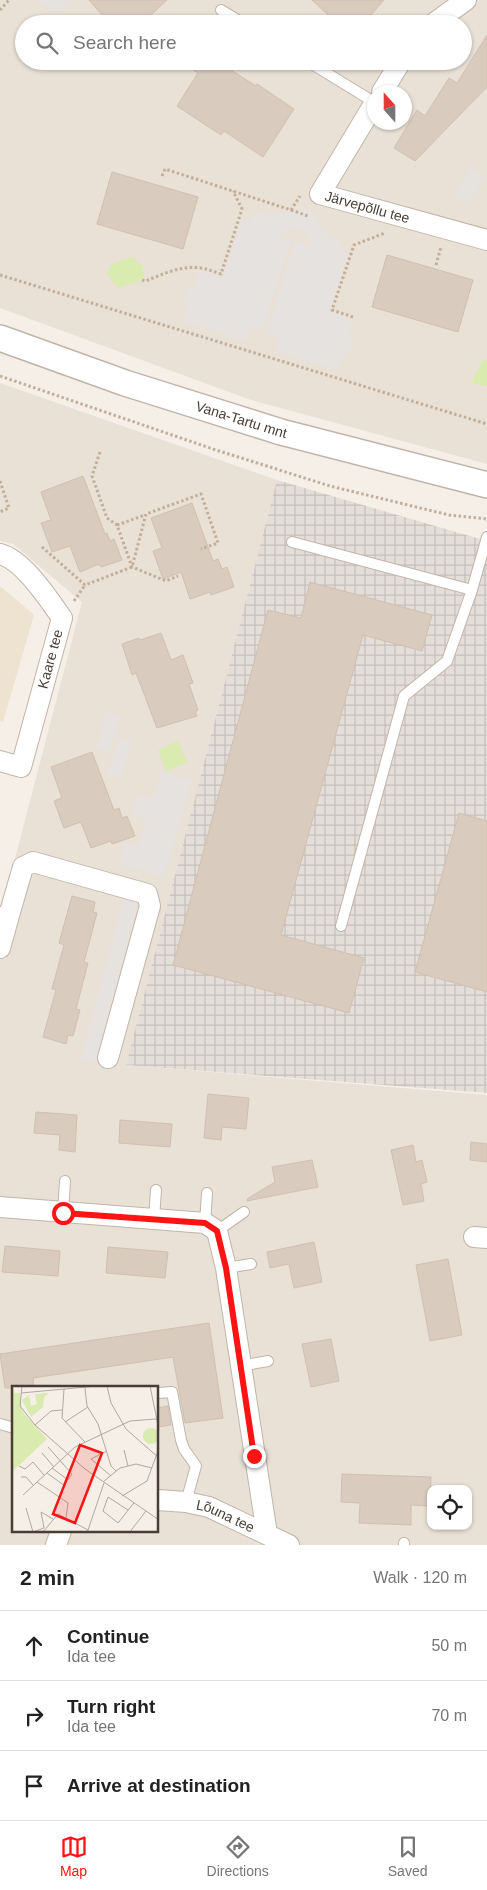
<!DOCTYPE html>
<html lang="en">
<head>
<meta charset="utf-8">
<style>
	:root { --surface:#fff; --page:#f2f2f2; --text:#222; --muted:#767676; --line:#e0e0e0; --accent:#ff1415 }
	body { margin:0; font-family:Helvetica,sans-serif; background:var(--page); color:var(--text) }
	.controls { position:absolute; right:15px; bottom:15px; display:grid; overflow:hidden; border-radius:10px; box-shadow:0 1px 4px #0004 }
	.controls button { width:45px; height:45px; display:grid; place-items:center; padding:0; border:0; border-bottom:1px solid var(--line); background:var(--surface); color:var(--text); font:25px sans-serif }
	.compass { position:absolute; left:367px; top:85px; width:45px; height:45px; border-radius:50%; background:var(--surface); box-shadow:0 1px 4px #0004; rotate:339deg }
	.stop { position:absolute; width:15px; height:15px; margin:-11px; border:4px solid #ff1415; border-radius:50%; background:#fff }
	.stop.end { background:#ff1415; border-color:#fff; box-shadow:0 1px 5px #0008 }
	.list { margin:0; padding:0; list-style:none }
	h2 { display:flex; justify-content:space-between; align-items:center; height:65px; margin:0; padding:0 20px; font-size:21px }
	h2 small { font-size:16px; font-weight:400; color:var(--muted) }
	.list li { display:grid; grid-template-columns:32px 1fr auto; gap:15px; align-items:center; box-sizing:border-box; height:70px; padding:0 20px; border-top:1px solid var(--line) }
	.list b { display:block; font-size:19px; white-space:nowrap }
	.list p { margin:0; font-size:16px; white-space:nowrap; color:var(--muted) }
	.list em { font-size:16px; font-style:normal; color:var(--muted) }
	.icon { flex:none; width:28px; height:28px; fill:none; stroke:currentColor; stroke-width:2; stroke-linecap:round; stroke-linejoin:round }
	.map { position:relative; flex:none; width:487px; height:1545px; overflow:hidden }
	.search { position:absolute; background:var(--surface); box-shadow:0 1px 4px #0004; left:15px; right:15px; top:15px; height:55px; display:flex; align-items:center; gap:12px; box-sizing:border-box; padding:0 18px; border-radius:28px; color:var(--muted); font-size:19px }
	.sheet { height:275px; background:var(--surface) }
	nav { display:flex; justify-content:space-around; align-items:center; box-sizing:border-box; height:70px; border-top:1px solid var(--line); background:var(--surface); font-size:14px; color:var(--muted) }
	nav a { display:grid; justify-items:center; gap:2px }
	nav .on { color:var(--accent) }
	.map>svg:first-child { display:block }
	.residential { fill:#e9e0d6; fill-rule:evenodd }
	.industrial { fill:url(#industrial-grid) }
	.education { fill:#eee2d1 }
	.park { fill:#d9ebaf }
	.parking { fill:#e6e2e0 }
	.building { fill:#dacbbf; stroke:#d2bfaf }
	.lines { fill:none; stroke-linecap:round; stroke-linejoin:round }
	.service-casing { stroke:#c1b5aa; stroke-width:12 }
	.minor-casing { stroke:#c1b5aa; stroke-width:22 }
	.tertiary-casing { stroke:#c1b5aa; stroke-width:28 }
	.path { stroke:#c3ae9a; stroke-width:3; stroke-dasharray:2.5 2.5; stroke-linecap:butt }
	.service { stroke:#fff; stroke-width:10 }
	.minor { stroke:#fff; stroke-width:20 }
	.tertiary { stroke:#fff; stroke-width:25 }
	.route { stroke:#ff1415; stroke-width:6 }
	.labels { text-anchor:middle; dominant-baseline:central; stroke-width:4; stroke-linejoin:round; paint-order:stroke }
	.street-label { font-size:14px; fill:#483e36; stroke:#fff }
	.inset-road { fill:none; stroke:#b0a8a1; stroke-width:1 }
	.view { fill:#ff1415; fill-opacity:0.15; stroke:#ff1415; stroke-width:2.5 }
	.inset-edge { fill:none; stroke:#483e36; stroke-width:2.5 }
</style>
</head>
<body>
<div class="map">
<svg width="487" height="1545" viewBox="0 0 487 1545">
	<defs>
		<pattern id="industrial-grid" width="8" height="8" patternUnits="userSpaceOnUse" patternTransform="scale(1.25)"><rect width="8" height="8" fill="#e4ded9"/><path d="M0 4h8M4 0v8" fill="none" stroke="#c5c0bb"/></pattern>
	</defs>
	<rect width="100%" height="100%" fill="#f5efe8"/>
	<g class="residential">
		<path d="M0,0H487V464L251,400L0,308ZM24,24H463V61H24ZM374,92H404V122H374Z"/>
		<path d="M0,383L277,480L126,1065L487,1095V1545H0V916L82,602L13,544L0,541ZM14,1388H158V1531H14ZM431,1489H468V1526H431Z"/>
	</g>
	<polygon class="industrial" points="277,480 487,541 487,1093 126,1065"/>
	<polygon class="education" points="0,586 34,615 3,722 0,721"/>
	<g class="park">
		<polygon points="132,257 143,267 144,276 141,280 118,288 107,274 111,264"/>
		<polygon points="483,360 487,361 487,386 471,383"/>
		<polygon points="178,741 187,762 166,771 158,750"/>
	</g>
	<g class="parking">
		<polygon points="37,0 71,0 61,11 50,11"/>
		<polygon points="471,167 485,176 468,204 454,195"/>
		<polygon points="302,208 316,214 318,222 322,228 332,238 342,240 339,250 348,253 329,312 353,320 349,333 353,341 349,353 342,356 337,370 276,351 279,343 277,337 267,332 295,241 310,245 307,235 300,228 290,227 279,236 291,240 262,331 256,329 250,331 245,341 183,321 187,307 183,300 187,288 191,288 195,283 199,270 223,277 242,219 250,222 254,212 270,216 296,211"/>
		<polygon points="107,712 120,716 109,752 96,748"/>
		<polygon points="118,738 131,742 121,779 107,775"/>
		<polygon points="160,772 192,781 164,877 119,864 126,842 138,846 146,820 132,815 138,794 153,798"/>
		<polygon points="124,896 137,901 137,907 96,1062 81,1058"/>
	</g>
	<g class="building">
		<polygon points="89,0 167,0 141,24 110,24"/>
		<polygon points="312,0 384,0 363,24 338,24"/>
		<polygon points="487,35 487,87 415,161 394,148 417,110 425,116 449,78 457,83"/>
		<polygon points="178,61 217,61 256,86 257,84 294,109 263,157 224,131 221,135 177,106 198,73"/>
		<polygon points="112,172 198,197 183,249 97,224"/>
		<polygon points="387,255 473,280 458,332 372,307"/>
		<polygon points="83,476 105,534 107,533 110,541 114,539 122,560 101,567 99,564 80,572 70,546 52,552 41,523 51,520 41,492"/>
		<polygon points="192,503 213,561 218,559 222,569 227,567 234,587 211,595 210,592 190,599 181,572 163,579 153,551 162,548 151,518"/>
		<polygon points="310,582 432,615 422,651 363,635 281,935 364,958 349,1013 173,965 268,610 301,618"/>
		<polygon points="161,633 171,660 183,655 193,683 189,684 198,710 195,712 197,716 157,728 136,673 132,675 122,644 139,638 140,640"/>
		<polygon points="92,752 114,810 119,808 122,818 127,816 135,836 112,844 111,841 91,848 81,822 64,828 54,801 62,798 51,767"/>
		<polygon points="459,813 487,821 487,992 415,972"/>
		<polygon points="72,896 95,902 93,912 97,913 84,962 88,963 76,1009 80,1010 73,1036 68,1035 66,1044 43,1037 56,990 52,989 64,945 59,943"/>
		<polygon points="208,1094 249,1098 246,1129 222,1127 221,1140 204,1138"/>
		<polygon points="36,1112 77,1115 75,1152 59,1150 60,1135 34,1133"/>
		<polygon points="120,1120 172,1124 170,1147 119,1143"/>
		<polygon points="471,1142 487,1144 487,1162 470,1160"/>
		<polygon points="413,1145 416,1162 422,1160 427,1182 421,1184 424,1201 403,1205 391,1150"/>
		<polygon points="312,1160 318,1187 247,1201 247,1199 275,1182 272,1167"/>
		<polygon points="314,1242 322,1282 294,1288 289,1264 270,1268 267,1252"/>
		<polygon points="5,1246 60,1251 58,1276 2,1272"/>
		<polygon points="108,1247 168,1252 165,1278 106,1273"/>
		<polygon points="448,1259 462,1335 430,1341 416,1265"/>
		<polygon points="209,1323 223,1418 185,1423 173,1357 33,1378 34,1388 5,1388 0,1354"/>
		<polygon points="331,1339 339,1381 311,1387 302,1344"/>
		<polygon points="168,1406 171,1425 158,1427 158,1408"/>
		<polygon points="342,1474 431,1477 430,1506 411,1505 411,1525 359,1523 360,1503 341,1502"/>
	</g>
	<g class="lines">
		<defs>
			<g id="service">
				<polyline points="221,10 244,24"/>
				<polyline points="307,61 374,102"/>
				<polyline points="292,542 472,590"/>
				<polyline points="341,926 404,696 447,661 472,590 487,537"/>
				<polyline points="63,1213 65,1181"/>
				<polyline points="154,1219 156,1190"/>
				<polyline points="205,1223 207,1193"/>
				<polyline points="217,1231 244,1212"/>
				<polyline points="226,1268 251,1264"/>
				<polyline points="240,1366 268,1361"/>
				<polyline points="158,1393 172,1392 181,1440 184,1449 196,1466 186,1502"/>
				<polyline points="0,1424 14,1428"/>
				<polyline points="404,1543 404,1545"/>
			</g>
			<g id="minor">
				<polyline points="433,24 466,0"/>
				<polyline points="382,92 401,61"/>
				<path id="s1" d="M374,104L320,194L487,240"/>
				<path d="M0,554C23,560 48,598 62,618L21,767L0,761"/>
				<polyline points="0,917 8,919 0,948"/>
				<polyline points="8,919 23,867 33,862 147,894 150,906 108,1058"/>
				<polyline points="0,1207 205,1223 217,1231 226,1268 267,1534"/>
				<polyline points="474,1237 487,1238"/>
				<path id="s2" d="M158,1500L186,1502L209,1507L289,1545"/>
				<polyline points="56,1545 61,1531"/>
			</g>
			<g id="tertiary">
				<path id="s3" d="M0,338L125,383L281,432L487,485"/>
			</g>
		</defs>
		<use href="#service" class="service-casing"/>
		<use href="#minor" class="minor-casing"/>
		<use href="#tertiary" class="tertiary-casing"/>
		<g class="path">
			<polyline points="0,10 9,0"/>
			<polyline points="162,176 165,169 291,210 300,196"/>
			<polyline points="291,210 308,216"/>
			<polyline points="436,265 441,247"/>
			<polyline points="0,275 487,424"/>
			<path d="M142,280L146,281C162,274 183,265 201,268C208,269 214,272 221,274L242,209L233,191"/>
			<polyline points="353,317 332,310 354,245 385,233"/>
			<polyline points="0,376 213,449 330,486 449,515 487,519"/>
			<polyline points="100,452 92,476 107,518 117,525 132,567 166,581 178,576"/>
			<polyline points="0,481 9,508 0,512"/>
			<polyline points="117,525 145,515"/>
			<polyline points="42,547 85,585 132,567 146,514 201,494 218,543 201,549"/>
			<polyline points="74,601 85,585"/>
		</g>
		<use href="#service" class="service"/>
		<use href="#minor" class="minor"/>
		<use href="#tertiary" class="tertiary"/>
	</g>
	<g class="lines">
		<polyline class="route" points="63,1213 205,1223 217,1231 226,1268 254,1456"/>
	</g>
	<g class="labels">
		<g class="street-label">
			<text stroke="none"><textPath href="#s1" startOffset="154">Järvepõllu tee</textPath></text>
			<text stroke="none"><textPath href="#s3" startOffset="255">Vana-Tartu mnt</textPath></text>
			<text transform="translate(50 659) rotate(-75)">Kaare tee</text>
			<text stroke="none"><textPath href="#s2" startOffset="70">Lõuna tee</textPath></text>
		</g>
	</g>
	<g transform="translate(12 1386)">
		<rect width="146" height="146" fill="#f5efe8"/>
		<path d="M0,0L3,7H8L10,25L35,53L0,86ZM37,7L32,11L31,21L19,31L10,14L17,9L19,20L25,18L23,8Z" fill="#d9ebaf"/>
		<path d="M131 50a8 8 0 1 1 16 0a8 8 0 1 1-16 0Z" fill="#d9ebaf"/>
		<path class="inset-road" d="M10,0L8,20L23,39L73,83L147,134M95,0L99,17L114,43L147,72M138,0L147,44M73,2L75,20L86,38L99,80L104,85M52,3L50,32L73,56M9,7L85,0M53,36L76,21M23,39L39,25L50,24M36,61L60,88L56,94L40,82M112,64L116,80M95,65L79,73L99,90M30,67L42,81M7,80L13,83L21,76L32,89M35,87L53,100L50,103M9,91H14L21,99M25,96L56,117L54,132M91,96L108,82L124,78L140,82M11,109L63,61L118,35L144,33M110,110L135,95L147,62M14,122L21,146M116,124L96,111L91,125L106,137L121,118L122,117M21,146L32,142L29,126L41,133M31,146L46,128L76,144M75,147L92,97M117,147L134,125"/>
		<path class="view" d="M68,59L90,67L63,137L41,128Z"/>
		<rect width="146" height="146" class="inset-edge"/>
	</g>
</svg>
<div class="controls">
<button><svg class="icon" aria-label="locate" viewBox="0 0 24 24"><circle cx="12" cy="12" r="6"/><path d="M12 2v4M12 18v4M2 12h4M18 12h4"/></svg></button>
</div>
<svg class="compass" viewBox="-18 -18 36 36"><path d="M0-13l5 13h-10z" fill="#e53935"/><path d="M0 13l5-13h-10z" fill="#767676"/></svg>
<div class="stop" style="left:63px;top:1213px"></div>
<div class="stop end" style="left:254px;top:1456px"></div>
<div class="search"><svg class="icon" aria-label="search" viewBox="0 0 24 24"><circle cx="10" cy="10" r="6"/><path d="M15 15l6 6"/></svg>Search here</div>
</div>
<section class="sheet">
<h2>2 min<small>Walk · 120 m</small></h2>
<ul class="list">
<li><svg class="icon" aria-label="ahead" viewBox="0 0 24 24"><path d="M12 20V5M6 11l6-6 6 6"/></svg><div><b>Continue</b><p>Ida tee</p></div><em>50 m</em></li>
<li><svg class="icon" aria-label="right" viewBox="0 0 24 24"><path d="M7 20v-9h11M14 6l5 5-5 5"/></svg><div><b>Turn right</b><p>Ida tee</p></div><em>70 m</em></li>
<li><svg class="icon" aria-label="arrive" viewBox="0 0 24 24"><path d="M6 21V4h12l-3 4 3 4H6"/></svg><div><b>Arrive at destination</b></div></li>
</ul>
</section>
<nav>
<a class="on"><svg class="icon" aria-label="map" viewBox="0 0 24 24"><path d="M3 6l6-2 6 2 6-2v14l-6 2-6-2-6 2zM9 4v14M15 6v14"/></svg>Map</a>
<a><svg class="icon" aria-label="directions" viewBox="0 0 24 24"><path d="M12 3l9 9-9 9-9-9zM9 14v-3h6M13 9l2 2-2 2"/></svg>Directions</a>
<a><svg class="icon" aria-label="saved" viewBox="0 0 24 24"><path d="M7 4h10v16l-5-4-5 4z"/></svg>Saved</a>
</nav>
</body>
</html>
